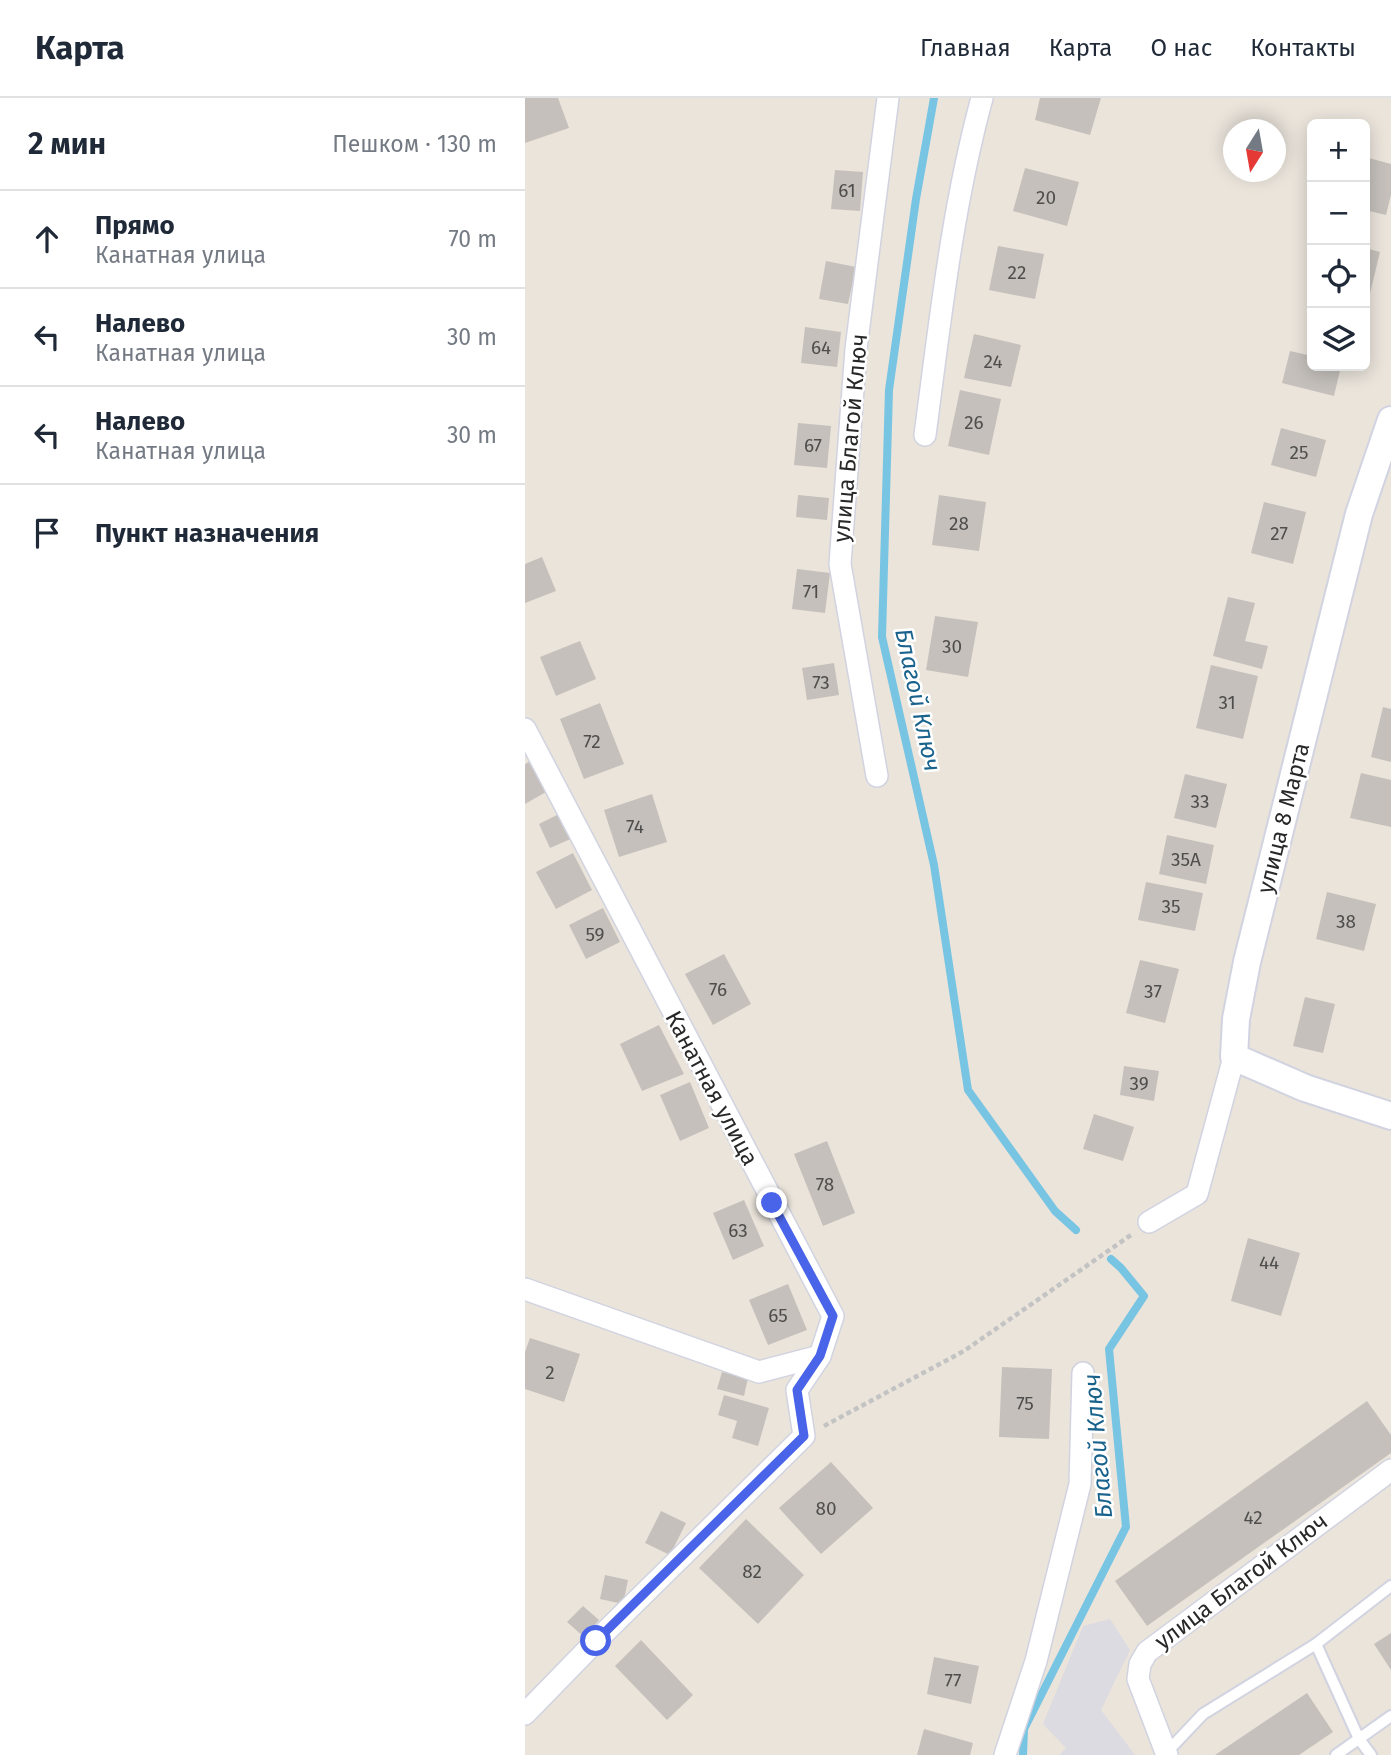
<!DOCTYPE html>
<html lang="ru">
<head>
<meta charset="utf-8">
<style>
	:root { --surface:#fff; --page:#f2f2f3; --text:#1f2937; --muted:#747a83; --line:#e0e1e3 }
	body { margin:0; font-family:"Fira Sans",sans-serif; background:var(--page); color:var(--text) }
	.controls { position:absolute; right:21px; top:21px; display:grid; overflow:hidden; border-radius:10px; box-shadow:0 4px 18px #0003 }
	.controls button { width:63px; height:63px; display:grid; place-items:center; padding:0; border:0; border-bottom:2px solid var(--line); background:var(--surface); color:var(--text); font:35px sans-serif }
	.compass { position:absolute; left:698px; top:21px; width:63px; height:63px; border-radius:50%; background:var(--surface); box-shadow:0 4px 18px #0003; rotate:191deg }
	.stop { position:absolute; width:21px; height:21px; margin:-16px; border:5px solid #4964e9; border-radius:50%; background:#fff }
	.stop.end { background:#4964e9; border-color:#fff; box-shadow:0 2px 7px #0008 }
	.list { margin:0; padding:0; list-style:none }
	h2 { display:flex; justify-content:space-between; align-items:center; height:91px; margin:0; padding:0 28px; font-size:30px }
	h2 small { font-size:23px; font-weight:400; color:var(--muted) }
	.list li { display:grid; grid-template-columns:46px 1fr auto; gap:21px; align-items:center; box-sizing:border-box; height:98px; padding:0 28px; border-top:2px solid var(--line) }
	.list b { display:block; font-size:26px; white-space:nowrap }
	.list p { margin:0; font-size:23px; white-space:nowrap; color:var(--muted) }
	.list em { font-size:23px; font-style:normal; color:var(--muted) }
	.icon { flex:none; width:38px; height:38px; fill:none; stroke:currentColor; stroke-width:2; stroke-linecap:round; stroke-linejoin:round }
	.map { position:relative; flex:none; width:866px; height:1657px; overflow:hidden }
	header { display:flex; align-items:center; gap:42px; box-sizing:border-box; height:98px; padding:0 35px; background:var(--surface); border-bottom:2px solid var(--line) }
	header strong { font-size:33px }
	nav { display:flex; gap:38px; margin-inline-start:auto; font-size:24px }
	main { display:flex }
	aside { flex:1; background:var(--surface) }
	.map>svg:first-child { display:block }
	.industrial { fill:#dddbe2 }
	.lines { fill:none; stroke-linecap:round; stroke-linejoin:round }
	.stream { stroke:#77c4e3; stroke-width:8 }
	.building { fill:#c5c0bb }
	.service-casing { stroke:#d1d3e0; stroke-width:14 }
	.minor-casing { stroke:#d1d3e0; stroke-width:24 }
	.tertiary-casing { stroke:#d1d3e0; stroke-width:30 }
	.path { stroke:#c3c3c3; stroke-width:4.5; stroke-dasharray:5 3.5; stroke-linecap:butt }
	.service { stroke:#fff; stroke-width:10 }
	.minor { stroke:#fff; stroke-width:21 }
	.tertiary { stroke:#fff; stroke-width:26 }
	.route { stroke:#4964e9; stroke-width:9 }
	.labels { text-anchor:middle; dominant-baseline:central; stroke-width:5; stroke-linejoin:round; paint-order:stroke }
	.number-label { font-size:19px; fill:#4f4e4d }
	.street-label { font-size:23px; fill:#282828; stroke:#fff }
	.water-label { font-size:24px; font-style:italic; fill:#19628c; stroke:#fff }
</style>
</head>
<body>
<header>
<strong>Карта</strong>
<nav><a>Главная</a><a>Карта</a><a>О нас</a><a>Контакты</a></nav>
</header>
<main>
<aside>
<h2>2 мин<small>Пешком · 130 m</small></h2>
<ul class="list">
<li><svg class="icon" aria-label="ahead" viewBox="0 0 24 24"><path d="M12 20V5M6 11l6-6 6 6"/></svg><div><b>Прямо</b><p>Канатная улица</p></div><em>70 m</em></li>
<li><svg class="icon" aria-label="left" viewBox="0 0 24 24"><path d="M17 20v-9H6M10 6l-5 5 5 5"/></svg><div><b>Налево</b><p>Канатная улица</p></div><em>30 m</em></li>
<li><svg class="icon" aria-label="left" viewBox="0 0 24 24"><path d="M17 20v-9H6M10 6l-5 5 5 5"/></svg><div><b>Налево</b><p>Канатная улица</p></div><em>30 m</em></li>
<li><svg class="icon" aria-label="arrive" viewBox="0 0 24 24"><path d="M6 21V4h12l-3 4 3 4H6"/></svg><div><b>Пункт назначения</b></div></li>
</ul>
</aside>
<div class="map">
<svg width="866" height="1657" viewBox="0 0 866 1657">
	<rect width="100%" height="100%" fill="#eae4db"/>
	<polygon class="industrial" points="585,1521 605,1552 576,1612 610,1657 534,1657 541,1650 518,1626 558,1528"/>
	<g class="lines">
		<g class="stream">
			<polyline points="409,0 391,101 364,292 357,539 409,767 443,992 530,1113 551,1132"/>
			<polyline points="498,1657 499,1631 601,1429 584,1251 619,1198 596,1170 586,1161"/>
		</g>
	</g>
	<g class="building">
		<polygon points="0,0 33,0 44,30 0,45"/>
		<polygon points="515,0 576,0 565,37 510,22"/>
		<polygon points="840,59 866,66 866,97 861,117 840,112"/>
		<polygon points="500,70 554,84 542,128 488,113"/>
		<polygon points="310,72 338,74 335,113 306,111"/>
		<polygon points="473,148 519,156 510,201 464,192"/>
		<polygon points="840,150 855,154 841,212 840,212"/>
		<polygon points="301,163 331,169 323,206 294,201"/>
		<polygon points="280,229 316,234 312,269 276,265"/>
		<polygon points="449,236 496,247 486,289 439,280"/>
		<polygon points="765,253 787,258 787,268 816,268 809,298 757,285"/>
		<polygon points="435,292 476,301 464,357 423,348"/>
		<polygon points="273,325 306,328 302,370 269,367"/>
		<polygon points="756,330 801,342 791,379 746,367"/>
		<polygon points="273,397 304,400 302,422 271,419"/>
		<polygon points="414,397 461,404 454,453 407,447"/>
		<polygon points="739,404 781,414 768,466 726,455"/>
		<polygon points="17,459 31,493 0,505 0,466"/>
		<polygon points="272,471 305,475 300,515 267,511"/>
		<polygon points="703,499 730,505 720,543 743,548 737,571 688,558"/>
		<polygon points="410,518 453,524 443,579 401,572"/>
		<polygon points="55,543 71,581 31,598 15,559"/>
		<polygon points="309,565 314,597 282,602 277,570"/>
		<polygon points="686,567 733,578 718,641 671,630"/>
		<polygon points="75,605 99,666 59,681 35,621"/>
		<polygon points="858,609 866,611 866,664 846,659"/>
		<polygon points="4,664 21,694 0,706 0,666"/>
		<polygon points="836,675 866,682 866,729 825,720"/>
		<polygon points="660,676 702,686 691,730 649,720"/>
		<polygon points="127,696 142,744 94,759 79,712"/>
		<polygon points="36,715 48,740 25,750 14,726"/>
		<polygon points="642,737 689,747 681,786 634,776"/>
		<polygon points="48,755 67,792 31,811 11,774"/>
		<polygon points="621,784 678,795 670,833 613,822"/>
		<polygon points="802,794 851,806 839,853 791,841"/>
		<polygon points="78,810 95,844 61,861 44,827"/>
		<polygon points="199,856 226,906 188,927 160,876"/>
		<polygon points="615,862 654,871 640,925 601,915"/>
		<polygon points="780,899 810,906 798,955 768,948"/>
		<polygon points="134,927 159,976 117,993 95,946"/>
		<polygon points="599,968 634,973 629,1003 595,997"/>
		<polygon points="165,984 184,1030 155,1043 135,997"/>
		<polygon points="569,1016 609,1029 598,1063 558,1051"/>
		<polygon points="302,1043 330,1115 298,1128 269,1056"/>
		<polygon points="219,1102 239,1148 208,1162 188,1115"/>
		<polygon points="723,1140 775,1155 756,1218 706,1203"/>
		<polygon points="263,1186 282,1232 243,1247 224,1202"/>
		<polygon points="5,1240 55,1256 39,1304 0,1291 0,1254"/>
		<polygon points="477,1269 527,1271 524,1341 474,1339"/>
		<polygon points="197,1274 223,1280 219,1298 192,1291"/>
		<polygon points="199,1297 244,1310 233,1348 207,1340 212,1323 193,1317"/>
		<polygon points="842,1303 866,1337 866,1355 622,1528 590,1483"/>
		<polygon points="306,1364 348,1410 296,1456 254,1410"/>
		<polygon points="136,1413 161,1425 145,1457 120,1445"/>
		<polygon points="221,1421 279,1477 233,1526 174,1470"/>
		<polygon points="80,1477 103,1482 98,1506 75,1501"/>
		<polygon points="58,1508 74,1522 59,1539 42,1524"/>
		<polygon points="866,1535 866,1572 849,1546"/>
		<polygon points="116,1542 168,1597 142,1622 90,1568"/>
		<polygon points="409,1559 454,1568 446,1606 402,1596"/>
		<polygon points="782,1595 808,1634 774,1657 690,1657"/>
		<polygon points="399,1631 448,1645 445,1657 392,1657"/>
	</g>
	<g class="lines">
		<defs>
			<g id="service">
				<polyline points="791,1546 834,1641 846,1657"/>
				<polyline points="641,1655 678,1616 791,1546 866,1488"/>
				<polyline points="811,1657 866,1618"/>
			</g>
			<g id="minor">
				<path d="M400,337C415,224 427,110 457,0"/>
				<polyline points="0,631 308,1218 295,1258 272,1292 279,1338 71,1543 0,1616"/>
				<polyline points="352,678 315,466 331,251 363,0"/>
				<polyline points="624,1124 672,1096 709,959"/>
				<polyline points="0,1191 234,1274 295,1258"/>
				<polyline points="480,1657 511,1563 555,1386 558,1275"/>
				<polyline points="642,1657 613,1581 615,1566 622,1554 866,1372"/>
			</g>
			<polyline id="tertiary" points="866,322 834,416 722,864 711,921 709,959 780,990 866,1018"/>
		</defs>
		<use href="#service" class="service-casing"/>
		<use href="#minor" class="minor-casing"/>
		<use href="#tertiary" class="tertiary-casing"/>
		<polyline class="path" points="299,1328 439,1253 606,1137"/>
		<use href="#service" class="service"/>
		<use href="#minor" class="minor"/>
		<use href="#tertiary" class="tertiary"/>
	</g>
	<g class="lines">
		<polyline class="route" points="71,1543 279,1338 272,1292 295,1258 308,1218 247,1105"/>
	</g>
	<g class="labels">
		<g class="number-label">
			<text x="322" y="92">61</text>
			<text x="521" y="99">20</text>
			<text x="492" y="174">22</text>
			<text x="296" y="249">64</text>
			<text x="468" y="263">24</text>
			<text x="449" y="324">26</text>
			<text x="288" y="347">67</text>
			<text x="774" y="354">25</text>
			<text x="434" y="425">28</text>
			<text x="754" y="435">27</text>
			<text x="286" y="493">71</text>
			<text x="427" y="548">30</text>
			<text x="296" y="584">73</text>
			<text x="702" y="604">31</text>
			<text x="67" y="643">72</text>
			<text x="675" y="703">33</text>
			<text x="110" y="728">74</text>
			<text x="661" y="761">35А</text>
			<text x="646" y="808">35</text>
			<text x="821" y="823">38</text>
			<text x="70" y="836">59</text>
			<text x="193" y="891">76</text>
			<text x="628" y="893">37</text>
			<text x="614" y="985">39</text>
			<text x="300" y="1086">78</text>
			<text x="213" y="1132">63</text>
			<text x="744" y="1164">44</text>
			<text x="253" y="1217">65</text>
			<text x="25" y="1274">2</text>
			<text x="500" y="1305">75</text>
			<text x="301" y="1410">80</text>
			<text x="728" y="1419">42</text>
			<text x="227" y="1473">82</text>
			<text x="428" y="1582">77</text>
		</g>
		<g class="street-label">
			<text transform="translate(325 340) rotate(-85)">улица Благой Ключ</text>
			<text transform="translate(758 720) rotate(-76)">улица 8 Марта</text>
			<text transform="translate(187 990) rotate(62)">Канатная улица</text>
			<text transform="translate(716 1483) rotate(-37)">улица Благой Ключ</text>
		</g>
		<g class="water-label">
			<text transform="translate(393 602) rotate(78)">Благой Ключ</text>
			<text transform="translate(573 1348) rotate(-95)">Благой Ключ</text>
		</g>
	</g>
</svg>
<div class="controls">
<button>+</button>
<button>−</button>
<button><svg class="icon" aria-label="locate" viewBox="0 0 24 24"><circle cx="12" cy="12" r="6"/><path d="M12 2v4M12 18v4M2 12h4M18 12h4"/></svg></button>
<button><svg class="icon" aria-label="layers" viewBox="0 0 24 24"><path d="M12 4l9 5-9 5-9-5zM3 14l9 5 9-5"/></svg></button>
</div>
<svg class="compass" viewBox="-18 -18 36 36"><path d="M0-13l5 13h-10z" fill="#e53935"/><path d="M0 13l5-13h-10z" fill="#747a83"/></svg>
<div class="stop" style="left:71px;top:1543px"></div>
<div class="stop end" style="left:247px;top:1105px"></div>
</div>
</main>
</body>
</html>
